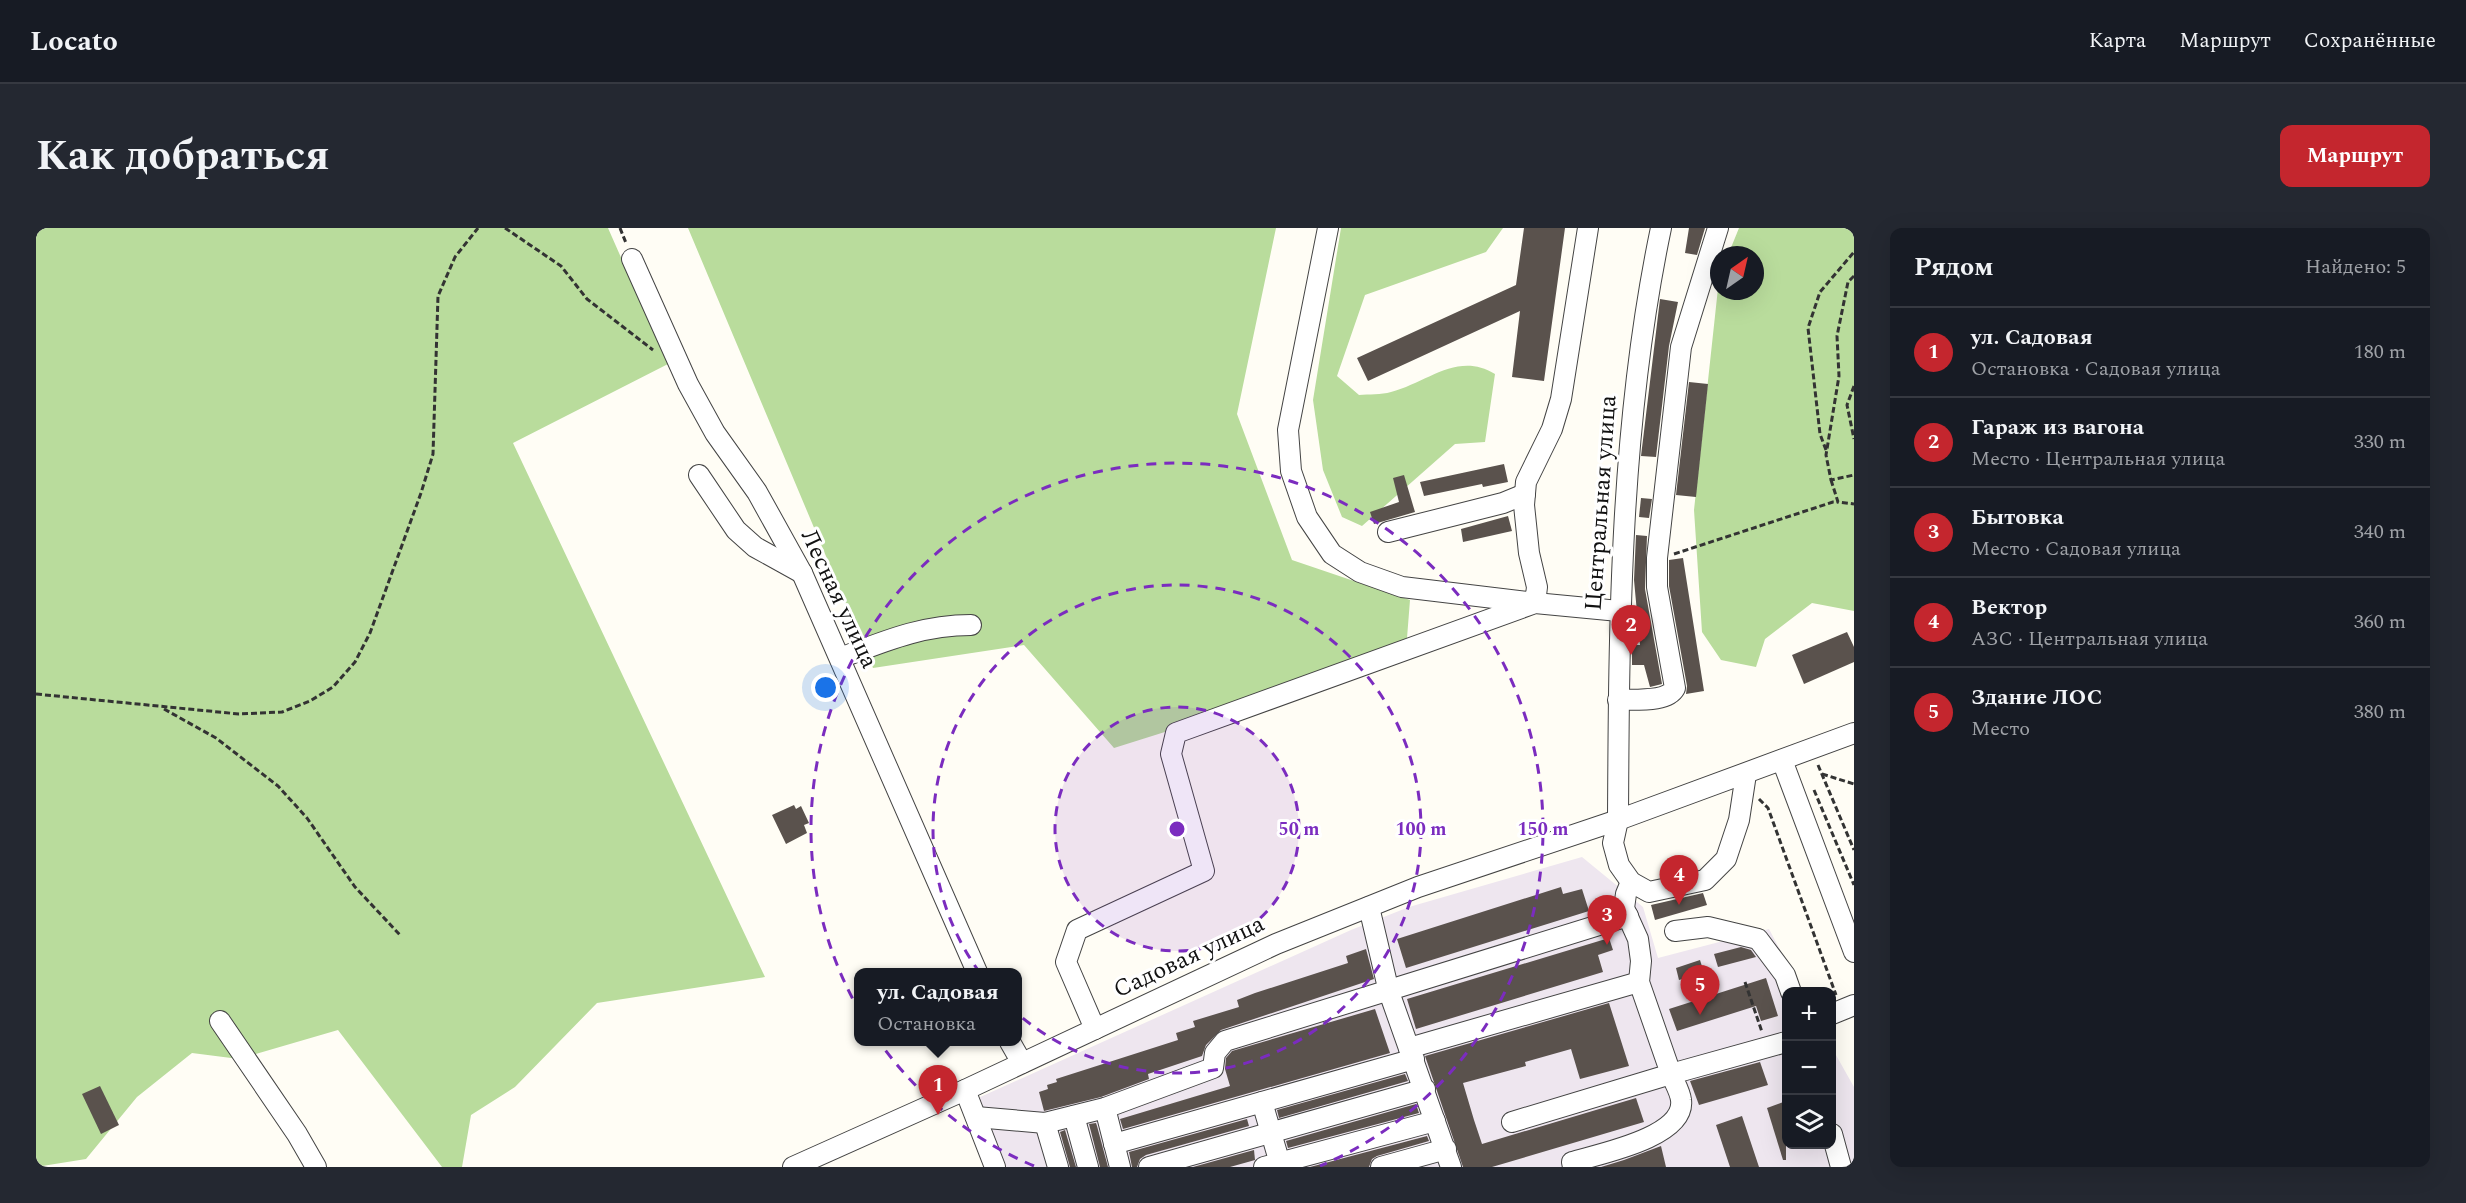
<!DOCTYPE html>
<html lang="ru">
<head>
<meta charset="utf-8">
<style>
	:root { --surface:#171b24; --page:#242831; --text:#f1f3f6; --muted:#9ea1a6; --line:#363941; --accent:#c4262e }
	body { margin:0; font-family:Spectral,serif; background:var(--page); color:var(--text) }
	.controls { position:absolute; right:18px; bottom:18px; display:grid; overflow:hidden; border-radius:12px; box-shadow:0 6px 24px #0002 }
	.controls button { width:54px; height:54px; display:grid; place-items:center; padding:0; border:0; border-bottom:2px solid var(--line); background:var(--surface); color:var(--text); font:30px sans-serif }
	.compass { position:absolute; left:1674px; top:18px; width:54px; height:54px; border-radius:50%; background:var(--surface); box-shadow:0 6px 24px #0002; rotate:34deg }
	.you { position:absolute; left:790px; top:460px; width:21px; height:21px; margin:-15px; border:4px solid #fff; border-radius:50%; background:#1a73e8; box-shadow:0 0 0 9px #1a73e833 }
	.badge { display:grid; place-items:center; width:39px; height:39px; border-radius:50%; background:var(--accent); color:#fff; font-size:20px; font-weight:700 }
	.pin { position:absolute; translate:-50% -50px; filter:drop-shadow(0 2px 3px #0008) }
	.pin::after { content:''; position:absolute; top:32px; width:21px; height:18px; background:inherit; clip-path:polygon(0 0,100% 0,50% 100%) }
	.popup { position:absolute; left:818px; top:740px; width:168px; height:78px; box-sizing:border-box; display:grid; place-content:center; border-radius:12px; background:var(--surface); filter:drop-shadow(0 2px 4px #0005); font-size:20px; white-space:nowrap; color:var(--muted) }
	.popup b { font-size:22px; color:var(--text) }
	.popup::after { content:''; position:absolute; left:50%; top:100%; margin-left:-12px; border:12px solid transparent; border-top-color:var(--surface) }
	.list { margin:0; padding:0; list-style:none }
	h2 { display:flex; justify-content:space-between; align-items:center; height:78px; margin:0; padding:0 24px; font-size:26px }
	h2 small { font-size:20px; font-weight:400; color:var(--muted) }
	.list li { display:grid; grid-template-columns:39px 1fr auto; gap:18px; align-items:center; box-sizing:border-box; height:90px; padding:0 24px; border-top:2px solid var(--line) }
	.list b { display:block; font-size:22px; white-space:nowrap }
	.list p { margin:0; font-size:20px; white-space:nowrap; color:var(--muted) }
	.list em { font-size:20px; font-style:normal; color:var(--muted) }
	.icon { flex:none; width:33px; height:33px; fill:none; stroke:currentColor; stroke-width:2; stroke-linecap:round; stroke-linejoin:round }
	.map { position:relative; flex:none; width:1818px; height:939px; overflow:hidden; border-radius:12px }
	header { display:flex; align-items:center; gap:36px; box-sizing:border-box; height:84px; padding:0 30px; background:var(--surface); border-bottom:2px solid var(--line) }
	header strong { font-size:28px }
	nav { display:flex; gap:33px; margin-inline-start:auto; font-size:21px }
	.intro { display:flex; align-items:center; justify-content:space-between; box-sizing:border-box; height:144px; padding:0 36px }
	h1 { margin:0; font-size:42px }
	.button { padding:15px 27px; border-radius:12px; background:var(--accent); color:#fff; font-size:21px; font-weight:700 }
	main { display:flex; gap:36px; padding:0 36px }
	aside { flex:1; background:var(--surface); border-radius:12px; box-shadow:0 6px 24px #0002 }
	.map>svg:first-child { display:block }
	.industrial { fill:#eee6ef }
	.forest { fill:#b9dc9c }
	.building { fill:#5a524d }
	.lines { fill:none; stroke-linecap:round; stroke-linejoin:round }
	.minor-casing { stroke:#444; stroke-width:22 }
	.path { stroke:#333; stroke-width:3; stroke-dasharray:6 3; stroke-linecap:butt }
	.minor { stroke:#fff; stroke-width:20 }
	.ring { fill:none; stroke:#7b2cbf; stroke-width:3; stroke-dasharray:10 8 }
	.labels { text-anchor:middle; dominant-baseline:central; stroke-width:6; stroke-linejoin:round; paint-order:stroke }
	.street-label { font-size:24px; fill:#111; stroke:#fff }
	.centre { fill:#7b2cbf; stroke:#fff; stroke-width:3 }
	.ring-label { font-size:18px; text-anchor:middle; font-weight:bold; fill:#7b2cbf; stroke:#fff; stroke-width:6; stroke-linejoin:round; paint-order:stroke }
</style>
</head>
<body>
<header>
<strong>Locato</strong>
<nav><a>Карта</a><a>Маршрут</a><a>Сохранённые</a></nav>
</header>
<div class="intro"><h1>Как добраться</h1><a class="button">Маршрут</a></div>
<main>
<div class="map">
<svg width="1818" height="939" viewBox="0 0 1818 939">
	<rect width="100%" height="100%" fill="#fffdf5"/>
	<polygon class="industrial" points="1546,629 1607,679 1622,730 1733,701 1766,763 1750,764 1750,916 1796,916 1796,820 1818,859 1818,939 966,939 942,870 1315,702 1373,679"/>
	<g class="forest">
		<polygon points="0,0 572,0 632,136 477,215 729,749 561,775 479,859 435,887 426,939 406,939 302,802 203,831 156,825 101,869 50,931 0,939"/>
		<polygon points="652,0 1240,0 1201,186 1256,332 1374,372 1371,410 1262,462 1078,520 988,417 837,440"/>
		<path d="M1305,0H1467L1450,24L1329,67L1301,148L1323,167C1333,166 1345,167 1355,164C1392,154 1422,123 1459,146L1449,214L1419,216L1326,298L1306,289L1287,242L1277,172Z"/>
		<polygon points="1703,0 1818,0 1818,383 1776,375 1729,411 1720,439 1685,432 1666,404 1658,282 1683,51 1683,63 1719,63 1719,27 1692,27"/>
	</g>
	<g class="building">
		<polygon points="1488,0 1529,0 1508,153 1476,149 1484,83 1332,153 1321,130 1480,57"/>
		<polygon points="1653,0 1669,0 1661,27 1649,25"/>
		<polygon points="1624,71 1642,74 1633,118 1620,229 1605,228"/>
		<polygon points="1653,154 1672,156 1660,269 1640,267"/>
		<polygon points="1468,236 1472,254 1447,259 1446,256 1388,268 1384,254"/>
		<polygon points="1368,247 1379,284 1338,296 1334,284 1363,274 1357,250"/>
		<polygon points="1605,270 1616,271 1613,290 1603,289"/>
		<polygon points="1472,288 1476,303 1427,314 1425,301"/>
		<polygon points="1600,307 1611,308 1609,361 1626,456 1614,459 1608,437 1596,437 1596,417 1604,417 1598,352"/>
		<polygon points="1647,330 1668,463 1650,466 1651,458 1633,358 1633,332"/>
		<polygon points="1811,404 1818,419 1818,434 1768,456 1756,427"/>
		<polygon points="758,577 760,581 765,578 773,595 768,597 771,605 750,616 736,587"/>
		<polygon points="1525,659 1527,666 1546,661 1553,683 1370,740 1361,711"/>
		<polygon points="1667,665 1671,677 1619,692 1615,677"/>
		<polygon points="1573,710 1577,722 1562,727 1567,744 1380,801 1371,771"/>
		<polygon points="1705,719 1715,722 1720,729 1682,739 1678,726"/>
		<polygon points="1330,721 1338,751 1185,802 1170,817 1166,828 1112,846 1113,851 1065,869 1008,883 1003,864 1012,861 1011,857 1021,854 1020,851 1142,812 1140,805 1159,799 1157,793 1203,779 1201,772 1219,765 1312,735 1310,728"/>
		<polygon points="1664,732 1668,745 1643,752 1640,740"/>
		<polygon points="1730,750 1742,788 1725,793 1720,778 1641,803 1633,781"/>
		<polygon points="1573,775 1593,838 1544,851 1535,821 1489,834 1490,838 1427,855 1438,892 1446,916 1600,870 1608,894 1456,939 1427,939 1389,828"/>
		<polygon points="1339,781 1354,825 1087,901 1084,891 1194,858 1189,841 1190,830 1196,823"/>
		<polygon points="1724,834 1732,857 1663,877 1654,853"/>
		<polygon points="1369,846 1372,853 1243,890 1241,882"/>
		<polygon points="64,858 83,897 65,906 46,866"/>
		<polygon points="1750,873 1750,932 1747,932 1731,880"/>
		<polygon points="1380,876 1383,885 1252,920 1250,913"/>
		<polygon points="1706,888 1723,939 1694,939 1680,897"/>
		<polygon points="1211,891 1213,898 1110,927 1104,931 1101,939 1096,939 1093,924"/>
		<polygon points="1060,895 1061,898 1072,939 1064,939 1053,896"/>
		<polygon points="1029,902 1040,939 1034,939 1024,904"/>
		<polygon points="1391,908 1393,913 1341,928 1336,931 1333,939 1274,939"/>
		<polygon points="1625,918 1630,939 1565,939 1588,932"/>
		<polygon points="1218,922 1219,932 1194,939 1157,939"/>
	</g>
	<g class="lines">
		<defs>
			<g id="minor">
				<polyline points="1292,0 1252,202 1255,243 1271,289 1296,326 1324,344 1366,359 1499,375 1501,359 1493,325 1488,277 1490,254 1516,201 1525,171 1552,0"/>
				<path d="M1625,0C1584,195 1583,394 1582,592L1577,615L1583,637L1595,654L1613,664L1669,652L1690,631L1703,592L1710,546"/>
				<polyline points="596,31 652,156 679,205 721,264 766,345 941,744"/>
				<polyline points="663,247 700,302 719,319 766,345"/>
				<polyline points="1352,304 1467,275 1489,266"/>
				<path d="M804,430C849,413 886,397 935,397"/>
				<path d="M1582,472C1598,471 1631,475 1639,460L1621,359V330L1645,119L1682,0"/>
				<polyline points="1746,532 1818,724"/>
				<polyline points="1333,679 1353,764 1415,939"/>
				<polyline points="1639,703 1672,699 1722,711 1749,747 1755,764"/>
				<polyline points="1796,786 1818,777"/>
				<polyline points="184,793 261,906 280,939"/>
				<polyline points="1059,801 1030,734 1041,702 1168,643 1135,526 1140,505 1499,375 1583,383"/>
				<polyline points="974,814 986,835"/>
				<polyline points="1373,820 1603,754"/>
				<polyline points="929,862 959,939"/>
				<polyline points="1226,874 1245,939"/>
				<polyline points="1069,880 1084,939"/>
				<polyline points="1038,888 1052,939"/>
				<polyline points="940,889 1009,895 1069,880 1177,840 1179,825 1189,813 1592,688"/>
				<polyline points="1476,894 1635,846 1603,754 1605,733 1602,711 1588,680 1590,666 1595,654"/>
				<polyline points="1009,895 1022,939"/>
				<polyline points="1796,906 1805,939"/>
				<polyline points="1078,916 1378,831"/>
				<polyline points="757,939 929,862 1240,716 1382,659 1582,592 1818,505"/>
				<polyline points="1113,939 1389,861"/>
				<polyline points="1228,939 1399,893"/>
				<polyline points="1345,939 1410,921"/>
				<path d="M1537,939L1536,934C1563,926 1650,909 1645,872C1644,863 1638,854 1635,846L1750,814"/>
			</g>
		</defs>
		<use href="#minor" class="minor-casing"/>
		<g class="path">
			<polyline points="469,0 525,38 551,71 617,122"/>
			<polyline points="584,0 590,15"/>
			<polyline points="1818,48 1812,54 1801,108 1803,148 1790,227 1795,252 1818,247"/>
			<polyline points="1818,158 1811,177 1818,211"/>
			<polyline points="1790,222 1784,206 1772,100 1784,64 1818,24"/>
			<polyline points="1795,252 1802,274 1818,276"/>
			<polyline points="1638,326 1797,274 1802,274"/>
			<polyline points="0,466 203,486 246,484 274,473 297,459 319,434 334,405 385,265 397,226 402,68 419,29 442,0"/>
			<polyline points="128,481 180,510 242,558 271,590 319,659 364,707"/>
			<polyline points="1782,537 1818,622"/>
			<polyline points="1786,546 1818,556"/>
			<polyline points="1778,562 1818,657"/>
			<polyline points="1723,571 1732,580 1800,767"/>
			<polyline points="1709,754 1726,804"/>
		</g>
		<use href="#minor" class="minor"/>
	</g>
	<circle cx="1141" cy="601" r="122" fill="#7b2cbf" fill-opacity=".12"/>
	<g class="ring">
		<circle cx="1141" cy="601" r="122"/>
		<circle cx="1141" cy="601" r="244"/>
		<path d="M998 938A366 366 0 1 1 1284 938"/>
	</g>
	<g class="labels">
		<g class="street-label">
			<text transform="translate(1565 275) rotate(-86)">Центральная улица</text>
			<text transform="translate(803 371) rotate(65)">Лесная улица</text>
			<text transform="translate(1153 729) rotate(-25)">Садовая улица</text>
		</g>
	</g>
	<circle cx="1141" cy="601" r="9" class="centre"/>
	<g class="ring-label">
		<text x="1263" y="607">50 m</text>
		<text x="1385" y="607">100 m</text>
		<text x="1507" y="607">150 m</text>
	</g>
</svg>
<div class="controls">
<button>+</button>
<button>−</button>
<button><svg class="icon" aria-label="layers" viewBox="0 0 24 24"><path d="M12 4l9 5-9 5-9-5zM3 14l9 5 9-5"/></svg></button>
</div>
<svg class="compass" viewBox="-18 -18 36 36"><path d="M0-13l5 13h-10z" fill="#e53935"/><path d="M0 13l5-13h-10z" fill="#9ea1a6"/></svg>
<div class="you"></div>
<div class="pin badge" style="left:902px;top:887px">1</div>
<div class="popup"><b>ул. Садовая</b>Остановка</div>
<div class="pin badge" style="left:1595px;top:427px">2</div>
<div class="pin badge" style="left:1571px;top:717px">3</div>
<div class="pin badge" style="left:1643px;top:677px">4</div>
<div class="pin badge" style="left:1664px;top:787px">5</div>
</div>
<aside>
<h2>Рядом<small>Найдено: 5</small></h2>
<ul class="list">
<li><span class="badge">1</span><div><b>ул. Садовая</b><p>Остановка · Садовая улица</p></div><em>180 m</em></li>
<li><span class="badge">2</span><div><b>Гараж из вагона</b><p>Место · Центральная улица</p></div><em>330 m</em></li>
<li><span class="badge">3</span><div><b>Бытовка</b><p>Место · Садовая улица</p></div><em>340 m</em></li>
<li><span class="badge">4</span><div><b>Вектор</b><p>АЗС · Центральная улица</p></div><em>360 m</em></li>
<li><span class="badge">5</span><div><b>Здание ЛОС</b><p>Место</p></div><em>380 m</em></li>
</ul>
</aside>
</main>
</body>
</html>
